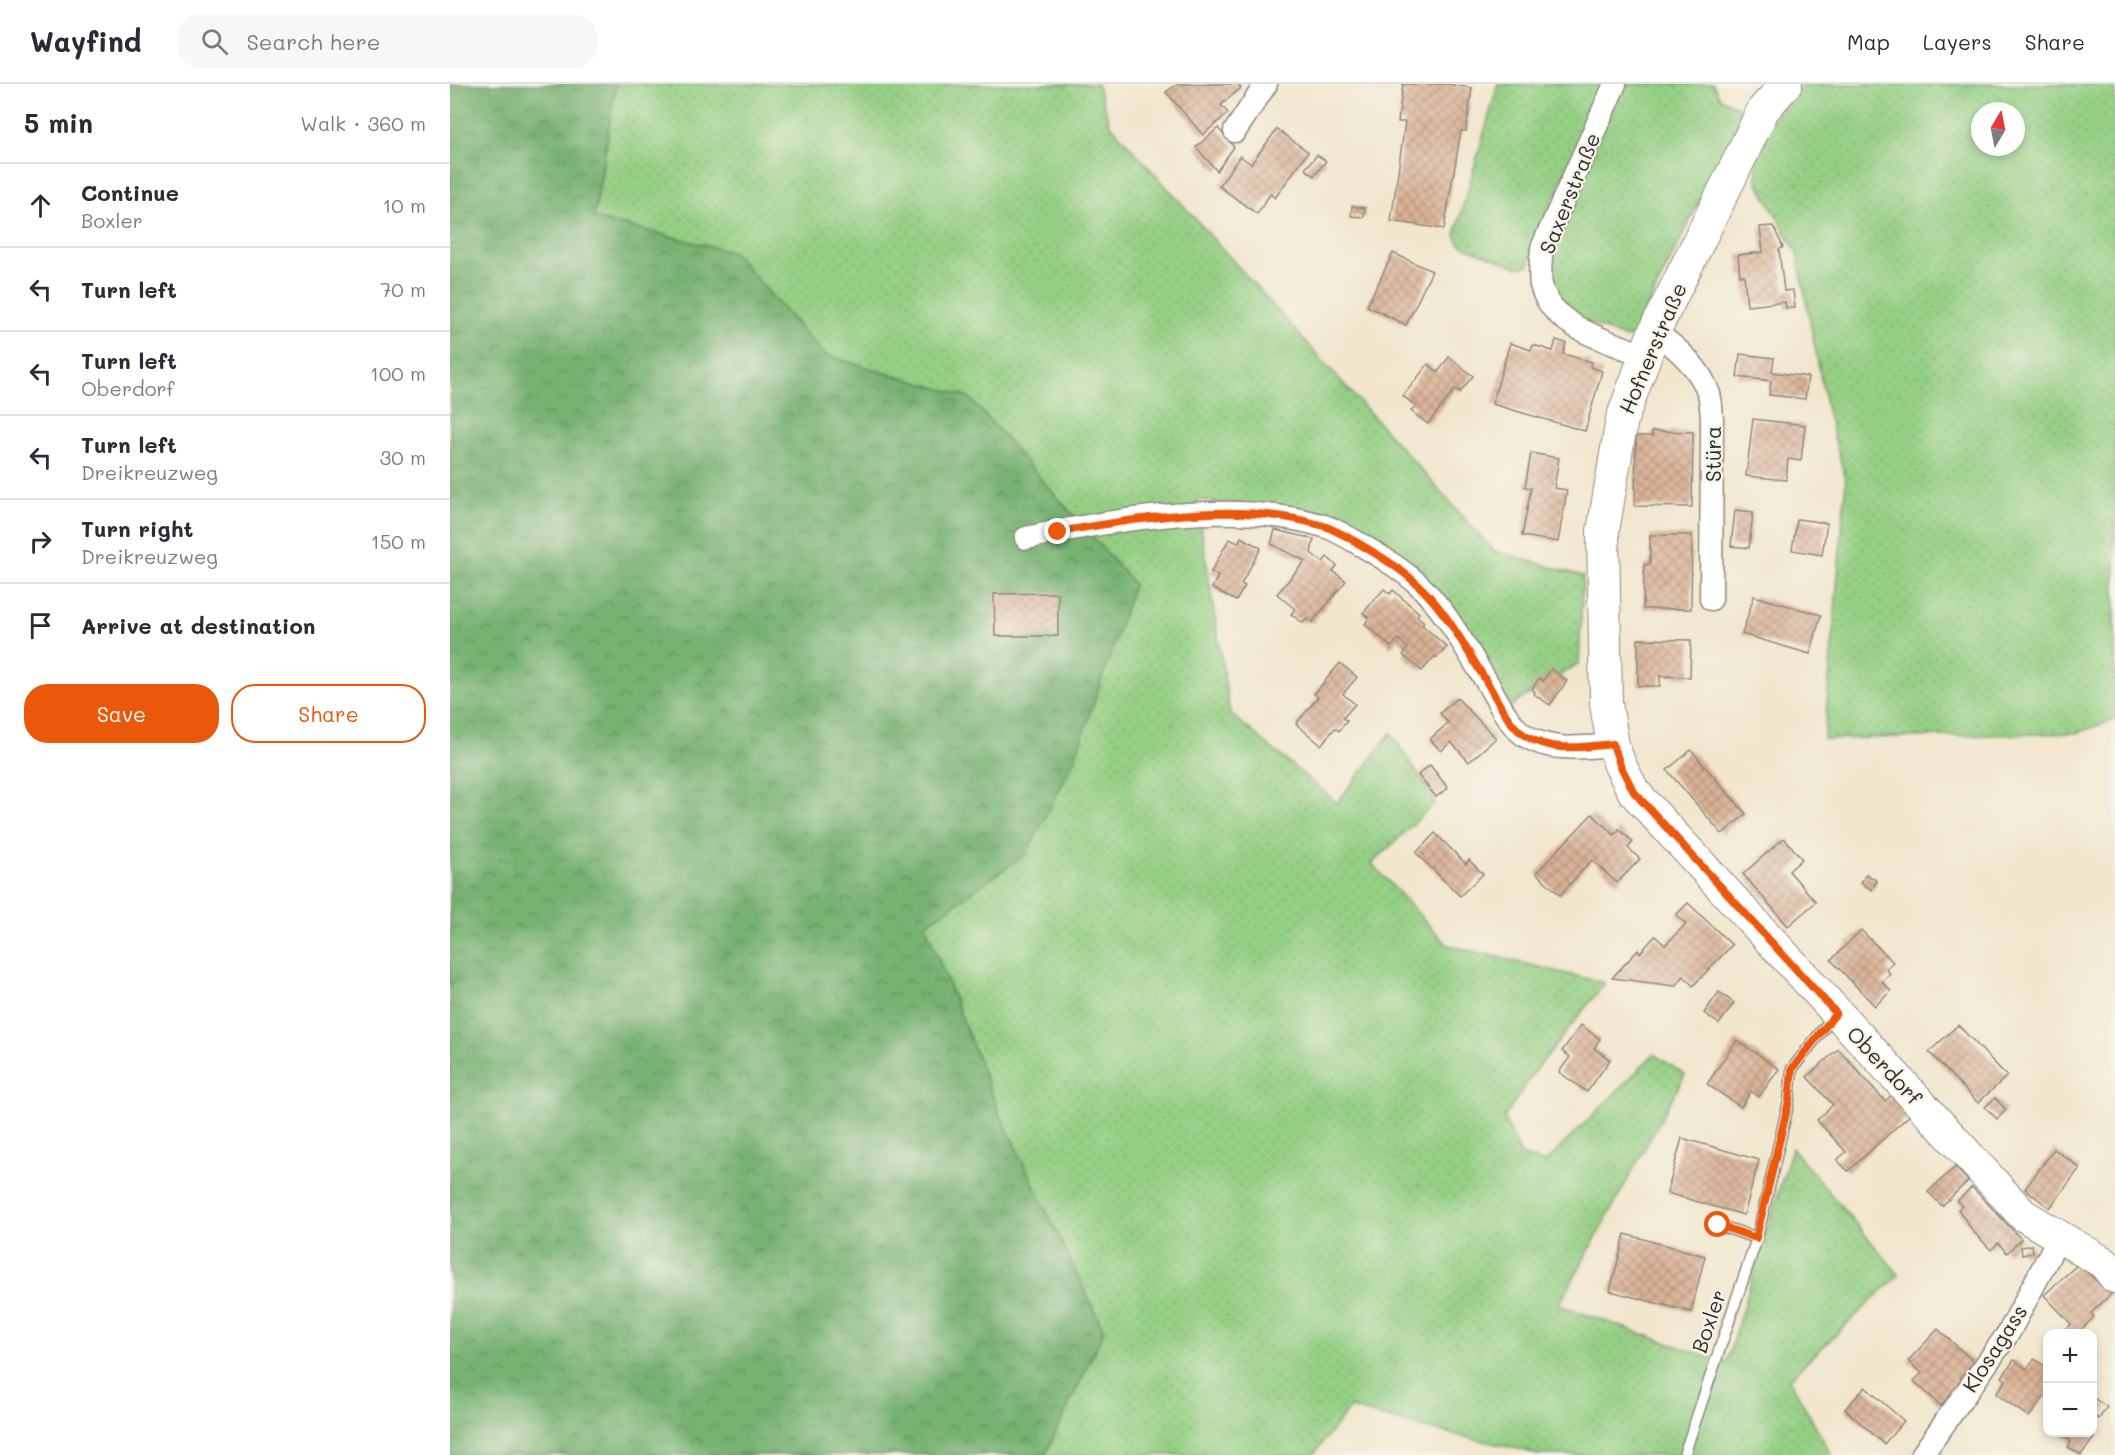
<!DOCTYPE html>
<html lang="en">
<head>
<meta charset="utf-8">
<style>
	:root { --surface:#fff; --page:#f7f7f7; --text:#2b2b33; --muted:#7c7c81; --line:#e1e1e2; --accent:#ea580c }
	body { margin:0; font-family:Mali,sans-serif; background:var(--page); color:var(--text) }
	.controls { position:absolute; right:18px; bottom:18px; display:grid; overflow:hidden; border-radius:12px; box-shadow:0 3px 9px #0003 }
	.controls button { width:54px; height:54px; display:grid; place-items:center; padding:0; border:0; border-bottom:2px solid var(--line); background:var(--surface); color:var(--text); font:30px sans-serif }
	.compass { position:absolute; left:1521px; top:18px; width:54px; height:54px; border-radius:50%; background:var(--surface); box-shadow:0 3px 9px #0003; rotate:10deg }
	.stop { position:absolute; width:18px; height:18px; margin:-14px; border:4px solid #ea580c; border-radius:50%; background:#fff }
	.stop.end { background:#ea580c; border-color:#fff; box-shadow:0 2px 6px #0008 }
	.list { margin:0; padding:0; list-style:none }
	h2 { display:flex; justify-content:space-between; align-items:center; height:78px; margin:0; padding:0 24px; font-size:26px }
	h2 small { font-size:20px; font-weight:400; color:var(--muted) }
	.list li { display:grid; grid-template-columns:39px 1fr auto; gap:18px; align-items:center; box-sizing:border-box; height:84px; padding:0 24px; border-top:2px solid var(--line) }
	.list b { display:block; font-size:22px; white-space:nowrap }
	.list p { margin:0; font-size:20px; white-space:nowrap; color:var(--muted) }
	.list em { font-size:20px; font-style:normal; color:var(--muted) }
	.actions { display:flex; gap:12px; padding:18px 24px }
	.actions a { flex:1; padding:14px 0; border:2px solid var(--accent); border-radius:24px; text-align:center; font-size:21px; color:var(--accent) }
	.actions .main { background:var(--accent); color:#fff }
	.icon { flex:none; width:33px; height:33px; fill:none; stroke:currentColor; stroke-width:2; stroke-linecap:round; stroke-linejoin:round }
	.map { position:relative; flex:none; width:1665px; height:1371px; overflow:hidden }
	header { display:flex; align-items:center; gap:36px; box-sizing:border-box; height:84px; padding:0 30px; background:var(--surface); border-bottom:2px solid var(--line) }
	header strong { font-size:28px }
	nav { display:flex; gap:33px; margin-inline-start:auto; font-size:21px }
	.search { width:420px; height:54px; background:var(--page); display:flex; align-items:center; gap:15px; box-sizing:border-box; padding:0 21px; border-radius:24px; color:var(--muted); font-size:22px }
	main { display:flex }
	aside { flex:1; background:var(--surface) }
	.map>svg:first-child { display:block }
	.grass { fill:url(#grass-dots); stroke:#607d58; stroke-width:1.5; fill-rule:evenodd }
	.forest { fill:url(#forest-crowns); stroke:#516e4e; stroke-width:1.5 }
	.building { fill:url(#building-cross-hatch) }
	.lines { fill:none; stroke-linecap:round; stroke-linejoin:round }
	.service-casing { stroke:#8e887c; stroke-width:13 }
	.minor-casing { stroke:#8e887c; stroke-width:25 }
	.secondary-casing { stroke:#8e887c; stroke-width:34 }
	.service { stroke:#fff; stroke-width:10 }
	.minor { stroke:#fff; stroke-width:22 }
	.secondary { stroke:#fff; stroke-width:32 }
	.route { stroke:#ea580c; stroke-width:8 }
	.labels { text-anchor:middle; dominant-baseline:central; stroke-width:4.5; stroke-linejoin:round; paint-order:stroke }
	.street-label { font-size:21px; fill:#2b2b2b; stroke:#f7f3e8 }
</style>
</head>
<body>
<header>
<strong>Wayfind</strong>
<div class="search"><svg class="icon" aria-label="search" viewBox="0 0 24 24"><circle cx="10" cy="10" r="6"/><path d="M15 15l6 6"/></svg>Search here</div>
<nav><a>Map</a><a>Layers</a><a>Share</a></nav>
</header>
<main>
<aside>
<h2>5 min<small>Walk · 360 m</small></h2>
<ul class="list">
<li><svg class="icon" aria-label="ahead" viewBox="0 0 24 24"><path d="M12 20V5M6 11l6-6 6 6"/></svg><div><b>Continue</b><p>Boxler</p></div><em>10 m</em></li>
<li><svg class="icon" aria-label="left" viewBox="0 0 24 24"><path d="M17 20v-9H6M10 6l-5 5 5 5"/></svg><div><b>Turn left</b></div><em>70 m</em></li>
<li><svg class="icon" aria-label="left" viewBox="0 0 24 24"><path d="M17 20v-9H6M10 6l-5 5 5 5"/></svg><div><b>Turn left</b><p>Oberdorf</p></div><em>100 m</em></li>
<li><svg class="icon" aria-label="left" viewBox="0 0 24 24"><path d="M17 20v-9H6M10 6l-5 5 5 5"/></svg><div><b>Turn left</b><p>Dreikreuzweg</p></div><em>30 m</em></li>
<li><svg class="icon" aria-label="right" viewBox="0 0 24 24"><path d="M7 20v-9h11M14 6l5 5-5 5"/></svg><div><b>Turn right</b><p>Dreikreuzweg</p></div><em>150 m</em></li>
<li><svg class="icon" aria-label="arrive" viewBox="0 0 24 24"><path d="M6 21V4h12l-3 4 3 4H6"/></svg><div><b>Arrive at destination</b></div></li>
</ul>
<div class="actions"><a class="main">Save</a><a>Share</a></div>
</aside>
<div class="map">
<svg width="1665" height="1371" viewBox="0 0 1665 1371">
	<defs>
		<pattern id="grass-dots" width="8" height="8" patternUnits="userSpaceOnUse" patternTransform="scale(1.5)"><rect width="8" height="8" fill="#94cf84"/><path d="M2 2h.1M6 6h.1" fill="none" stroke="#80b272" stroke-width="1.8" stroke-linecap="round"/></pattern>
		<pattern id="forest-crowns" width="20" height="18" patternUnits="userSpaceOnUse" patternTransform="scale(1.5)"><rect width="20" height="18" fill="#77b272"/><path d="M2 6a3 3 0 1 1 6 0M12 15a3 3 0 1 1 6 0" fill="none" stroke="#62915e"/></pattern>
		<pattern id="building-cross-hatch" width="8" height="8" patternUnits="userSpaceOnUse" patternTransform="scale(1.5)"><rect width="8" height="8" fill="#dbb397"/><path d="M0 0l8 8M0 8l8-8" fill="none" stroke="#b2927b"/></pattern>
	</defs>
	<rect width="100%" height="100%" fill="#f7f3e8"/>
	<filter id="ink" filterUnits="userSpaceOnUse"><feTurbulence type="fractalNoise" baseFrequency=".0167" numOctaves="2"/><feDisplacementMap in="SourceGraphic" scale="12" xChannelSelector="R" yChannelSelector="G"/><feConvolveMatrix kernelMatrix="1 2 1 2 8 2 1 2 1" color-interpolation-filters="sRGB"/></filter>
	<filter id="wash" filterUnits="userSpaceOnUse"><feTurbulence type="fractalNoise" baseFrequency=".008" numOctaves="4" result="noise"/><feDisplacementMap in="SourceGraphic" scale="24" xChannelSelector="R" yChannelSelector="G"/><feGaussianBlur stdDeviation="1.35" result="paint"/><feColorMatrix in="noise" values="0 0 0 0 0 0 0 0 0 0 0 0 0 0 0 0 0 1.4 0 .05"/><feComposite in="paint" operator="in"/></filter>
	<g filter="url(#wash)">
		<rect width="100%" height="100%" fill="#f2e6cd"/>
		<g class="grass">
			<polygon points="166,0 647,0 660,40 1044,467 1133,492 1129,579 1054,626 971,485 890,432 747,416 780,629 887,719 941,649 986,718 922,780 998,861 1155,899 1085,987 1054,1034 1071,1071 1095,1079 1204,970 1235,991 1109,1221 1276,1279 1342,1064 1449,1191 1339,1295 1382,1371 1087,1371 1073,1366 971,1343 900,1324 863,1371 595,1371 654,1247 548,1026 475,841 576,769 519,314 374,271 283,168 144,134"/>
			<polygon points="1048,0 1154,0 1083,161 1079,181 1074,183 1067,183 1015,163 1009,159 1005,151"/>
			<polygon points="1172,0 1263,0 1270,14 1294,26 1183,252 1176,254 1124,233 1112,219 1100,198 1099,175"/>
			<path d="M1353,0H1665V636L1626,649L1374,655L1396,397L1377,326L1347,169L1307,97L1306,62L1332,22ZM1530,27H1566V63H1530Z"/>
		</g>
		<polygon class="forest" points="0,0 166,0 144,134 283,168 374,271 519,313 684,500 624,677 576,770 475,841 548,1026 654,1247 595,1371 0,1371"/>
		<g id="blocks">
			<g class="building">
				<polygon points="728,0 787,0 791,4 771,21 778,29 753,51 716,8"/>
				<polygon points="953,0 997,0 1022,4 1016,47 1011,47 994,145 941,137 955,38 948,38"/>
				<polygon points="768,44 784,63 767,87 746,63"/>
				<polygon points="827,45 858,68 825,114 820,110 807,130 769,102 790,72 801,80"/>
				<polygon points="867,71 876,77 864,92 855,85"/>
				<polygon points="902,122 915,124 914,133 901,132"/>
				<polygon points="1323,142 1333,163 1329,166 1334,207 1343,206 1345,224 1336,224 1335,218 1297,222 1294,191 1290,192 1288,171 1313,168 1310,143"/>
				<polygon points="943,169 982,187 956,241 917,222"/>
				<polygon points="1106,256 1116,259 1113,270 1142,278 1140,283 1152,287 1135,347 1042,320 1060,259 1081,266 1083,261 1103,267"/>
				<polygon points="1290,270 1324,274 1322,288 1358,293 1355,315 1319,311 1321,297 1287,293"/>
				<polygon points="999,273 1023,292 1010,308 1005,305 978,340 961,327 966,322 953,312 978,280 988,288"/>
				<polygon points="1303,335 1355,341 1351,377 1338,375 1336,396 1296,392"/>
				<polygon points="1202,347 1243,348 1242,423 1185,422 1186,352 1202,352"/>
				<polygon points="1081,369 1109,374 1104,404 1117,406 1108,458 1072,452 1081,404 1075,403"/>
				<polygon points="1285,426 1303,428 1299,464 1281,462"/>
				<polygon points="1347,435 1377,439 1372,471 1342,466"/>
				<polygon points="825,446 864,455 861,469 873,478 877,473 887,482 883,487 896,497 862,539 857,535 853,539 841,530 845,525 827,510 855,477 821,460"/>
				<polygon points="1200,451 1242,451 1241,525 1193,525 1194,481 1200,480"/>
				<polygon points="791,453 811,464 791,500 795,502 786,517 762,504 768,492 761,488 779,455 788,459"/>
				<polygon points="934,505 940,510 943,506 969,529 967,532 974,538 972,541 997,563 987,574 985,572 972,587 953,571 958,564 948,555 941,563 915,540 919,534 913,529"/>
				<polygon points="608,509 608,552 545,552 544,510"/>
				<polygon points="1304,512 1371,531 1360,570 1292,550"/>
				<polygon points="1188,555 1241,556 1240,593 1210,592 1210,602 1188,602"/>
				<polygon points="890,579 907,593 893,610 905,620 893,634 897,637 889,647 885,644 871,661 846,640 868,613 864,610"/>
				<polygon points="1101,585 1117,597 1100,621 1084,610 1085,608 1082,605 1089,594 1093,597"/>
				<polygon points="1007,614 1046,654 1019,678 1001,658 991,667 980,655 998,639 990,629"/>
				<polygon points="1241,666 1296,730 1272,750 1217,686"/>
				<polygon points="980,681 998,704 986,713 968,691"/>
				<polygon points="1142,730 1164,751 1169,745 1183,758 1178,764 1190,775 1167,799 1142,776 1110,811 1086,789"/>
				<polygon points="985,749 1016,780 1019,776 1033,790 1010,812 966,769"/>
				<polygon points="1334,754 1352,775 1339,787 1366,818 1338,842 1293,790"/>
				<polygon points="1416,790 1427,797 1422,806 1411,799"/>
				<polygon points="1238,819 1282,861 1243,902 1234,892 1225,902 1162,894 1188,866 1190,869 1205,852 1215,861 1236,840 1226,831"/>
				<polygon points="1411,846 1443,878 1436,885 1440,890 1432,898 1441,907 1425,922 1381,876"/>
				<polygon points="1269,908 1284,919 1269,940 1254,929"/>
				<polygon points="1131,941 1150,955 1144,964 1160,976 1137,1008 1109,988 1120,973 1112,967"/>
				<polygon points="1508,941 1557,992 1528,1019 1479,968"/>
				<polygon points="1287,956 1329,985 1309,1013 1301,1007 1291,1023 1257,1000"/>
				<polygon points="1388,965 1435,1017 1444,1009 1462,1029 1398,1087 1387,1076 1396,1068 1367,1036 1383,1021 1357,993"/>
				<polygon points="1545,1014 1556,1026 1547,1035 1535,1023"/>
				<polygon points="1232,1054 1309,1076 1294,1131 1217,1109"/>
				<polygon points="1604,1065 1630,1084 1600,1124 1575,1105"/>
				<polygon points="1505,1083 1518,1097 1492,1122 1478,1108"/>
				<polygon points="1522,1103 1571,1155 1557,1169 1548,1159 1541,1166 1522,1146 1508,1125 1512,1122 1507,1117"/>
				<polygon points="1175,1150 1255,1172 1241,1228 1160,1207"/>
				<polygon points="1582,1161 1583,1169 1572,1171 1571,1163"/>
				<polygon points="1628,1180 1661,1210 1641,1229 1644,1233 1630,1247 1632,1250 1617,1250 1614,1246 1621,1240 1594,1211"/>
				<polygon points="1488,1245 1524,1278 1510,1293 1514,1298 1491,1322 1464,1297 1472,1289 1458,1277"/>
				<polygon points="1584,1275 1598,1284 1598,1308 1579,1333 1546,1310 1556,1296 1552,1293 1564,1276 1577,1285"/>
				<polygon points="1415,1303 1454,1337 1434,1360 1395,1325"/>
				<polygon points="1642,1313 1657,1323 1649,1335 1642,1330"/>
				<polygon points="1609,1348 1635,1348 1644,1354 1631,1371 1618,1363 1621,1357"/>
			</g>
		</g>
	</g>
	<g filter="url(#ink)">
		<use href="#blocks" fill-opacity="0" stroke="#8e887c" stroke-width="1.5"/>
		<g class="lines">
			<defs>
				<g id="service">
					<polyline points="1307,1154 1339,1017 1342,985 1385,930"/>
					<polyline points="1234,1371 1307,1154 1268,1141"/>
				</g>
				<g id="minor">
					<path d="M1165,0L1092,164C1091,176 1089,189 1091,201C1102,244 1158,257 1194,271"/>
					<polyline points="785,47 816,0"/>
					<path d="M1204,248C1227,263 1250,284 1259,310C1261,317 1261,326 1262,333L1261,515"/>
					<path d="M576,454C665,435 786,415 874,442C889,447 904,457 918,465C935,475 952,486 967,499C996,526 1014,562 1035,595C1046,613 1057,639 1074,651C1101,669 1133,663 1163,661"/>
					<polyline points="1472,1371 1559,1248 1609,1153"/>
				</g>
				<polyline id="secondary" points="1336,0 1313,26 1290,74 1204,248 1172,335 1153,447 1156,620 1163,661 1170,681 1184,708 1573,1131 1654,1179 1665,1193"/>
			</defs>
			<use href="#service" class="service-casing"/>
			<use href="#minor" class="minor-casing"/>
			<use href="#secondary" class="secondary-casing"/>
			<use href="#service" class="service"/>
			<use href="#minor" class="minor"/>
			<use href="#secondary" class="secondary"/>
		</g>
	</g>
	<g class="lines" filter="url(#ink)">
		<path class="route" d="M608,448C692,434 790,416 874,442C889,447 904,457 918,465C935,475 952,486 966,499C996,526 1014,562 1035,595C1046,613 1057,639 1074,651C1101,669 1133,663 1163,660L1170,681L1184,708L1386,929L1342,985L1339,1017L1306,1154L1268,1141"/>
	</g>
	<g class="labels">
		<g class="street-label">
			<text transform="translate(1119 109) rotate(-68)">Saxerstraße</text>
			<text transform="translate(1202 264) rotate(-67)">Hofnerstraße</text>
			<text transform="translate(1262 370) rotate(-90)">Stüra</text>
			<text transform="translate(1435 981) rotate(47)">Oberdorf</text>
			<text transform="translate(1258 1237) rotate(-71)">Boxler</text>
			<text transform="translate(1544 1264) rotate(-57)">Klosagass</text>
		</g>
	</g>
</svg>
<div class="controls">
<button>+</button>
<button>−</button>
</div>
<svg class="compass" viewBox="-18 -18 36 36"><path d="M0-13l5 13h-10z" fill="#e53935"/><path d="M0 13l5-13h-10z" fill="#7c7c81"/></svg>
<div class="stop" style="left:1268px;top:1141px"></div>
<div class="stop end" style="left:608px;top:448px"></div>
</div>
</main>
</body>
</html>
